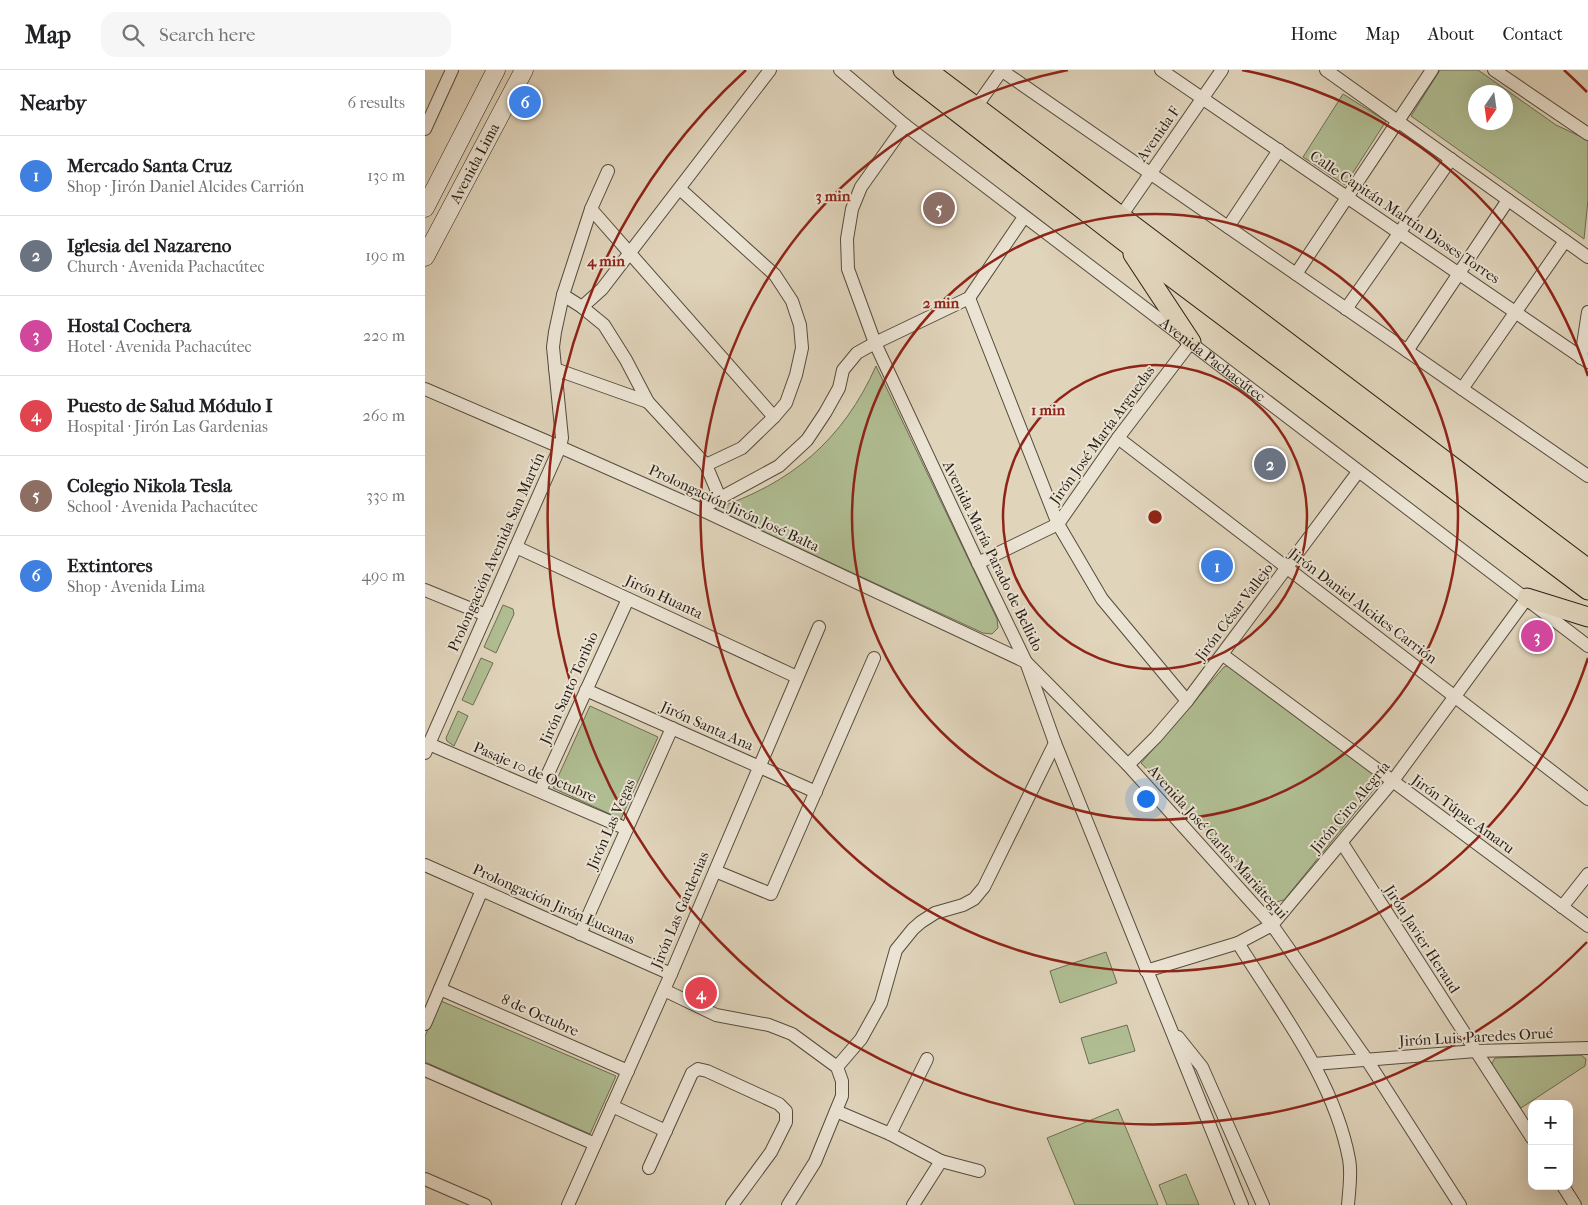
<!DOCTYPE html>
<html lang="en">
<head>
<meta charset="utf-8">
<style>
	:root { --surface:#fff; --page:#f6f6f6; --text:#202124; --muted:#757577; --line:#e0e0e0; --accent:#8f2418 }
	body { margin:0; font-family:"IM FELL French Canon",serif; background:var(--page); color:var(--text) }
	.controls { position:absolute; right:15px; bottom:15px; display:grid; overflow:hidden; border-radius:10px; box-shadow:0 5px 20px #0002 }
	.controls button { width:45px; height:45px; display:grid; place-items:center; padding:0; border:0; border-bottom:1px solid var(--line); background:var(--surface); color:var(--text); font:25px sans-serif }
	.compass { position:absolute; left:1043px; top:15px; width:45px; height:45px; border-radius:50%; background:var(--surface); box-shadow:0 5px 20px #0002; rotate:193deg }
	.you { position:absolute; left:720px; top:728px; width:18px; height:18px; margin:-12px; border:4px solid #fff; border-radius:50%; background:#1a73e8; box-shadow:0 0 0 8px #1a73e833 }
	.badge { display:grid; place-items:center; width:32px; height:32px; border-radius:50%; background:var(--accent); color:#fff; font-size:16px; font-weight:700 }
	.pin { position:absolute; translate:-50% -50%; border:2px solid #fff; box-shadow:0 1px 5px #0006 }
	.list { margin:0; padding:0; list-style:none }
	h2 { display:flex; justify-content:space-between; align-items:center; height:65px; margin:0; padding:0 20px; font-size:21px }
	h2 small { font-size:16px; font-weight:400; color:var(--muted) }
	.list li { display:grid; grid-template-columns:32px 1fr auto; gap:15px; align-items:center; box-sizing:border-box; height:80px; padding:0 20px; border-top:1px solid var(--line) }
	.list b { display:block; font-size:19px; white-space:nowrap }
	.list p { margin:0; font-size:16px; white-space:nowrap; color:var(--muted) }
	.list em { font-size:16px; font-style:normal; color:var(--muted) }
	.icon { flex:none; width:28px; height:28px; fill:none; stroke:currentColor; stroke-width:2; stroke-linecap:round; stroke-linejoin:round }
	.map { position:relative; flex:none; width:1163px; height:1135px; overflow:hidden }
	header { display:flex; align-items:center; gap:30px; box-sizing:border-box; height:70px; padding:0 25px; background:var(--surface); border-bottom:1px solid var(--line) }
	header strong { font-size:24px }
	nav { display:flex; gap:28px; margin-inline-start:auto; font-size:18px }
	.search { width:350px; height:45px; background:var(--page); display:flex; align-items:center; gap:12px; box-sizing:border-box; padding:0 18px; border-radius:15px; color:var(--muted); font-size:19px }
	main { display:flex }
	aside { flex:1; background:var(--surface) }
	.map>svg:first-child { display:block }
	.green { fill:#b0bd92; stroke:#6c6e53; fill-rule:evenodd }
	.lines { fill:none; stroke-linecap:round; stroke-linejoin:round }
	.minor-casing { stroke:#554c3e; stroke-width:14 }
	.secondary-casing { stroke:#271e14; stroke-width:19 }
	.primary-casing { stroke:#271e14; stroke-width:21 }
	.minor { stroke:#ebe3d3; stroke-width:12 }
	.secondary { stroke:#ebe3d3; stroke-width:18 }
	.primary { stroke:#e0d4bb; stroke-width:19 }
	.ring { fill:none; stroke:#8f2418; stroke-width:2.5 }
	.labels { text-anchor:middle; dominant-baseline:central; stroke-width:4; stroke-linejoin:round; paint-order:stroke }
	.street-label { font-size:15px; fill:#271e14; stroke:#ebe3d3 }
	.centre { fill:#8f2418; stroke:#ebe3d3; stroke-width:2.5 }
	.ring-label { font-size:15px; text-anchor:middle; font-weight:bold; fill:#8f2418; stroke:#ebe3d3; stroke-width:4; stroke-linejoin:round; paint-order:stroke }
</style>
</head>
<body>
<header>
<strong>Map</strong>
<div class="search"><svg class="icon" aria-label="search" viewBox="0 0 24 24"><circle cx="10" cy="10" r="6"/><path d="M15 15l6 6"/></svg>Search here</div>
<nav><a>Home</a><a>Map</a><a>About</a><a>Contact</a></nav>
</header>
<main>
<aside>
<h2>Nearby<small>6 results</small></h2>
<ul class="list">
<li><span class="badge" style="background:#3f7fe0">1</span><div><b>Mercado Santa Cruz</b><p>Shop · Jirón Daniel Alcides Carrión</p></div><em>130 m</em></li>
<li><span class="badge" style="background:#6b7280">2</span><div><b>Iglesia del Nazareno</b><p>Church · Avenida Pachacútec</p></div><em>190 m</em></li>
<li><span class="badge" style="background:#d1479c">3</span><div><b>Hostal Cochera</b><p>Hotel · Avenida Pachacútec</p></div><em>220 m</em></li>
<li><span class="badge" style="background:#e0444e">4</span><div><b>Puesto de Salud Módulo I</b><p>Hospital · Jirón Las Gardenias</p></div><em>260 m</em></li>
<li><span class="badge" style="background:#8d6e63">5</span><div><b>Colegio Nikola Tesla</b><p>School · Avenida Pachacútec</p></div><em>330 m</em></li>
<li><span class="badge" style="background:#3f7fe0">6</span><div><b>Extintores</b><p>Shop · Avenida Lima</p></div><em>490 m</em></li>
</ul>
</aside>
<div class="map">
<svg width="1163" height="1135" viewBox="0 0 1163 1135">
	<rect width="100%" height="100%" fill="#e0d4bb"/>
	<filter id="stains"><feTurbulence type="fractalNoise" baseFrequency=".004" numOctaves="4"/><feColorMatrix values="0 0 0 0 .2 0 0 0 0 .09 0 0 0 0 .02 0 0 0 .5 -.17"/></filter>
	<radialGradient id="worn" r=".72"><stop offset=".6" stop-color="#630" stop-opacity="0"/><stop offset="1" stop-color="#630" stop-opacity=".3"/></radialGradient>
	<g class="green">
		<path d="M1015,0H1053L1131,55L1163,70V130L1159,169L986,46ZM1050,22H1080V52H1050Z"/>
		<polygon points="918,24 961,51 920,115 878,87"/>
		<path d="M451,296L572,549L573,558L567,564L558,563L289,439C366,414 418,370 451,296Z"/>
		<polygon points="78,535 88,539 89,544 71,583 59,577"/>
		<polygon points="56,588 68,593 48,635 37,630"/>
		<polygon points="807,594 955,708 955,712 859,830 851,832 716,693 799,597"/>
		<polygon points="165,636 233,667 196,749 128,718"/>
		<polygon points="33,641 43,646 29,676 22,671 21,668"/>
		<polygon points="681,882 692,913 635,933 625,901"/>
		<polygon points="16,931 191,1006 165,1064 0,992 0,966"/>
		<polygon points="702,955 710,981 664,994 656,968"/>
		<polygon points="1156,985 1161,989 1160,996 1096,1038 1068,998 1067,993 1070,988"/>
		<polygon points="693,1039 733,1135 650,1135 622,1068"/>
		<polygon points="761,1104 774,1135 742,1135 734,1115"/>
	</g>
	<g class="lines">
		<defs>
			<g id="minor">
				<path id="s1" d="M415,0L480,55L1163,576"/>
				<polyline points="576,0 1163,406"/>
				<polyline points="736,0 1163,292"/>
				<polyline points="901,0 1163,187"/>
				<polyline points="1069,0 1163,64"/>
				<polyline points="551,37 577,0"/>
				<polyline points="480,55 436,117 427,139 422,169 423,199 450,273 553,493 601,592 630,673 817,1135"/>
				<polyline points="0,59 27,0"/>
				<polyline points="255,119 350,205 367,231 375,255 377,278 371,305 361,333 349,347 317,378 281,395"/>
				<polyline points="166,139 349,347"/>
				<polyline points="696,146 797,0"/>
				<polyline points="803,157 854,80"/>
				<polyline points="871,204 1007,0"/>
				<polyline points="138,225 157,237 177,219 345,0"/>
				<polyline points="544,228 633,454 677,529 762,631"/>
				<polyline points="157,237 179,255 201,290 223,332 281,395 295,428"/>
				<polyline points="921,239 1026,89"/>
				<polyline points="982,281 1083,130"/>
				<polyline points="1156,288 1163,242"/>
				<polyline points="130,299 223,332"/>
				<polyline points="0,319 135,377 275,439 601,592 703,695 847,855 942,990 1035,1135"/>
				<polyline points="1037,319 1140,171"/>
				<polyline points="693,368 1163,729"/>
				<polyline points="275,439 354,396 382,370 400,343 414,318 418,300 432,283 450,273 544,228 599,147"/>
				<polyline points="91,477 372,607"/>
				<polyline points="553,493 633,454 693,368 766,272"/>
				<polyline points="0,520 61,545"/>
				<polyline points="798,585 1163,856"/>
				<polyline points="161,620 391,722"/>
				<polyline points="4,674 202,759"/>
				<polyline points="0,683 135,377 137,368 128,277 130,262 138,225 166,139 183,101"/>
				<polyline points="703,695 731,667 762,631 933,402"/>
				<polyline points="115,721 203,529"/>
				<polyline points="917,773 1107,1068"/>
				<polyline points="0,795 246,904"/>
				<polyline points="290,801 346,824 449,588"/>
				<polyline points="1137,837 1163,804"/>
				<polyline points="155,864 247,658"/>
				<path d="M813,873C855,941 909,1009 924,1089C927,1104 924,1120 923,1135"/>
				<polyline points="721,901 813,873 847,855 967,712 1102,528"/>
				<polyline points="15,919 203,1001"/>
				<polyline points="239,920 291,945 344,955 367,964 412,997 417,1011 417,1026 390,1092 363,1135"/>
				<polyline points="0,954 57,820"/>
				<polyline points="753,967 777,997 838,1135"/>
				<polyline points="889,994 1051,981 1163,978"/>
				<polyline points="412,997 436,969 456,933 471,880 488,859 496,852 510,843 538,835 549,829 559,817 630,673"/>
				<polyline points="0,1000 170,1074"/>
				<polyline points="187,1036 241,1061"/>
				<polyline points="411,1041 465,1064 516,1091 554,1101"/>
				<polyline points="465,1064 502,989"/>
				<polyline points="224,1098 267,1003 273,999 282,1001 354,1034 361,1041 361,1052 346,1082 307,1135"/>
				<polyline points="0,1109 60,1135"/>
				<polyline points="1138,1116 1150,1135"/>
				<polyline points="143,1135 246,904 394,557"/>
				<polyline points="488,1135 516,1091"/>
			</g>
			<g id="secondary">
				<polyline points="0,138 71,0"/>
				<path id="s2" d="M0,187L99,0"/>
			</g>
			<g id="primary">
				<polyline points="478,0 700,172 1163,520"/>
				<polyline points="502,0 1163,499"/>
				<polyline points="708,184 766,272"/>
				<polyline points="1102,528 1163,547"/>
			</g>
		</defs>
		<use href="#minor" class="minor-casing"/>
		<use href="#secondary" class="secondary-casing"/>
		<use href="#primary" class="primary-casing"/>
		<use href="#minor" class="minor"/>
		<use href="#secondary" class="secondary"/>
		<use href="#primary" class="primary"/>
	</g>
	<g class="ring">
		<circle cx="730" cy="447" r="152"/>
		<circle cx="730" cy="447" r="303"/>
		<path d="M1163 588A455 455 0 1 1 643 0M817 0A455 455 0 0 1 1163 306"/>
		<path d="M1162 872A606 606 0 1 1 321 0M1139 0A606 606 0 0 1 1162 22"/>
	</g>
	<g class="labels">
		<g class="street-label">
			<text transform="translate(733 64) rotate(-55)">Avenida F</text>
			<text stroke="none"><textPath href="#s2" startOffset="106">Avenida Lima</textPath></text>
			<text transform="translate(980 147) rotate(34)">Calle Capitán Martín Dioses Torres</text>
			<text stroke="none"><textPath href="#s1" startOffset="472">Avenida Pachacútec</textPath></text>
			<text transform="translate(677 365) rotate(-54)">Jirón José María Arguedas</text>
			<text transform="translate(309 438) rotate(25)">Prolongación Jirón José Balta</text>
			<text transform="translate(71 482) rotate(-66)">Prolongación Avenida San Martín</text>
			<text transform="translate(568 486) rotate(64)">Avenida María Parado de Bellido</text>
			<text transform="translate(239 527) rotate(25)">Jirón Huanta</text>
			<text transform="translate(938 536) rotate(37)">Jirón Daniel Alcides Carrión</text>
			<text transform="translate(809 542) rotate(-53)">Jirón César Vallejo</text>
			<text transform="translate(144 618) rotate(-66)">Jirón Santo Toribio</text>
			<text transform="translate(282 656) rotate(24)">Jirón Santa Ana</text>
			<text transform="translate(110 702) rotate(23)">Pasaje 10 de Octubre</text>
			<text transform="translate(925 737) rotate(-50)">Jirón Ciro Alegría</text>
			<text transform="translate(1038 744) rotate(36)">Jirón Túpac Amaru</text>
			<text transform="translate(186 754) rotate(-66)">Jirón Las Vegas</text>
			<text transform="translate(793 772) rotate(48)">Avenida José Carlos Mariátegui</text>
			<text transform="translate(129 834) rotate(24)">Prolongación Jirón Lucanas</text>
			<text transform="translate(255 840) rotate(-67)">Jirón Las Gardenias</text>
			<text transform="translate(997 869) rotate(57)">Jirón Javier Heraud</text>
			<text transform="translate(115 945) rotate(24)">8 de Octubre</text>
			<text transform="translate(1051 967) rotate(-3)">Jirón Luis Paredes Orué</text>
		</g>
	</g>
	<circle cx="730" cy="447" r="8" class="centre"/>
	<g class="ring-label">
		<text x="408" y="131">3 min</text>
		<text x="181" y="196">4 min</text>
		<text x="516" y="238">2 min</text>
		<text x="623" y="345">1 min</text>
	</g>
	<rect width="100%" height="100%" filter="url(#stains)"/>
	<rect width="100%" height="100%" fill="url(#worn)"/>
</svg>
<div class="controls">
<button>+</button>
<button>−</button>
</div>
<svg class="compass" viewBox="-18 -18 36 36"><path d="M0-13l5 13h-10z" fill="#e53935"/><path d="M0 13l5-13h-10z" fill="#757577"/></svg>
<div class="you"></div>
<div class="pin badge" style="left:792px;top:496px;background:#3f7fe0">1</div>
<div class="pin badge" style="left:845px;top:394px;background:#6b7280">2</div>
<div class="pin badge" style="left:1112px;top:566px;background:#d1479c">3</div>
<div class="pin badge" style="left:276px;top:923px;background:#e0444e">4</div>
<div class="pin badge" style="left:514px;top:138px;background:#8d6e63">5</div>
<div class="pin badge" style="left:100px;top:32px;background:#3f7fe0">6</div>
</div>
</main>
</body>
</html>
